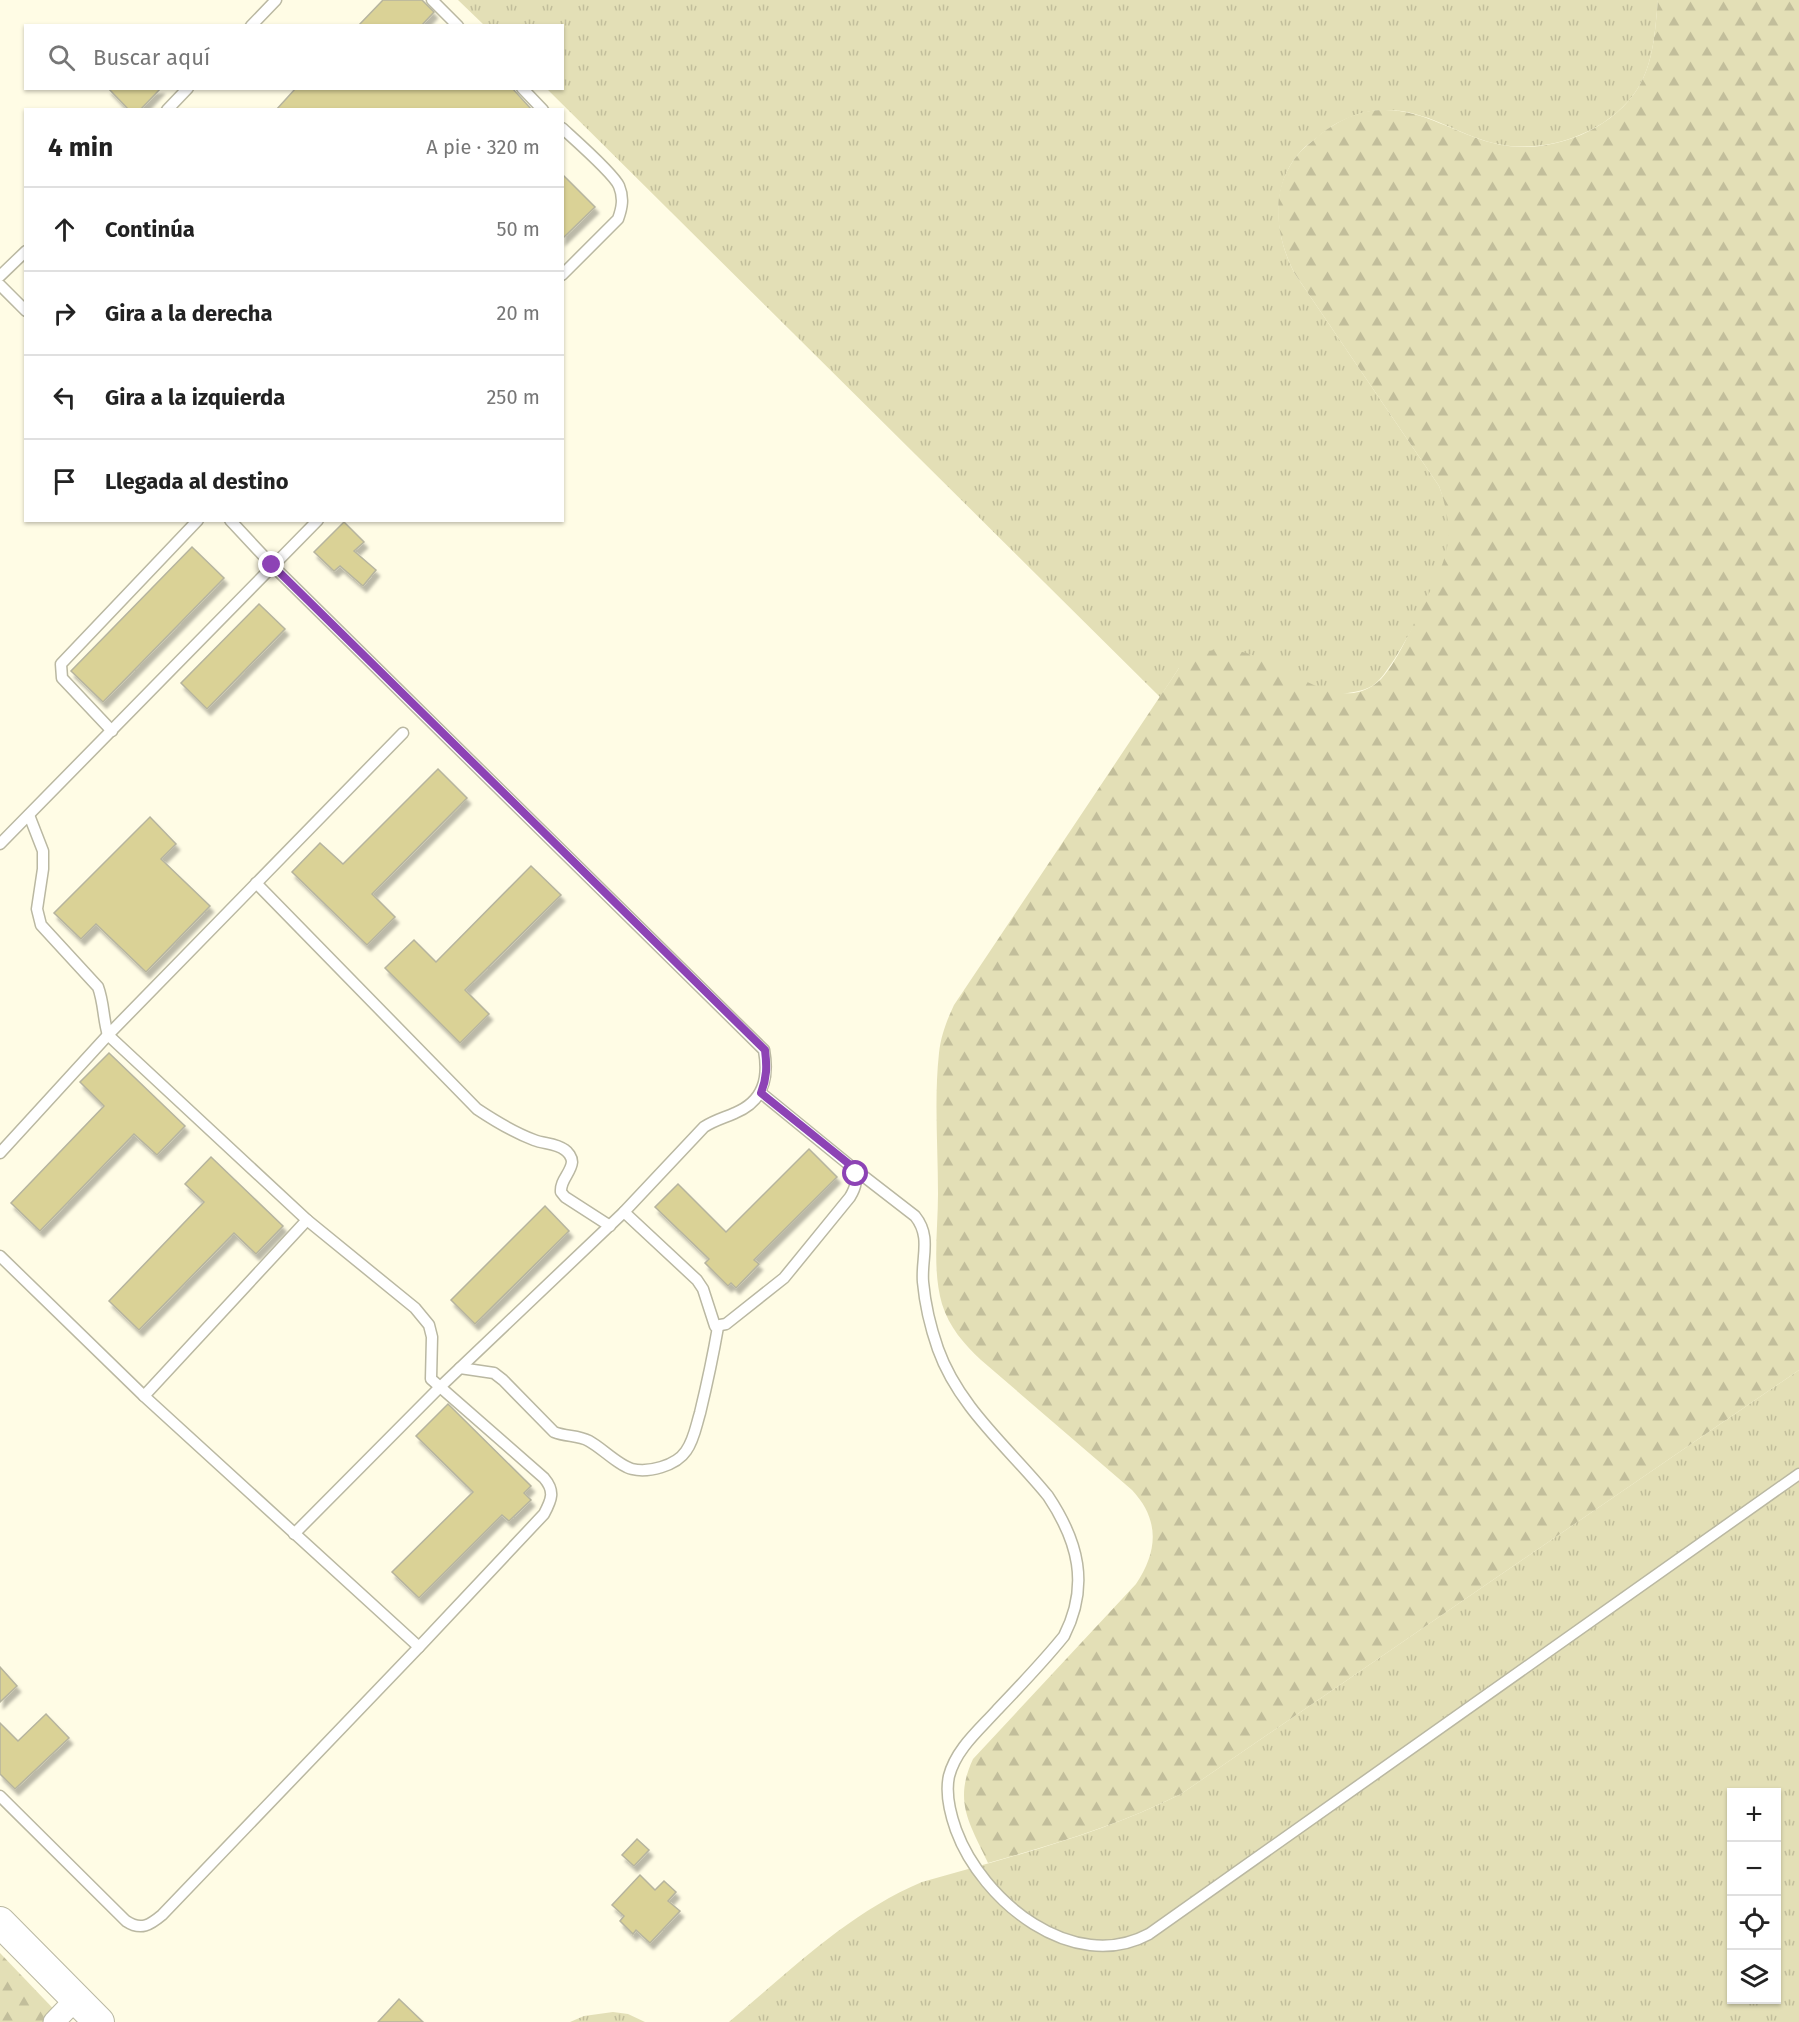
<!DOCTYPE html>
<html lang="es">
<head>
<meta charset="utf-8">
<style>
	:root { --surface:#fff; --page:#f2f2f2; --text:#222; --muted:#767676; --line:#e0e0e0 }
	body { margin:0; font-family:"Fira Sans",sans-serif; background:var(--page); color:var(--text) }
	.controls { position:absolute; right:18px; bottom:18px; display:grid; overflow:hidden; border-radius:0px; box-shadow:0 2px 4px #0004 }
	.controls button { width:54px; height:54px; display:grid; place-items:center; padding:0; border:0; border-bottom:2px solid var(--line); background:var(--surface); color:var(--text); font:30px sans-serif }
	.stop { position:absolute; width:18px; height:18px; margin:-14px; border:4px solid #8d43b5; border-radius:50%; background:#fff }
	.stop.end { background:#8d43b5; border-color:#fff; box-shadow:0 2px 6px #0008 }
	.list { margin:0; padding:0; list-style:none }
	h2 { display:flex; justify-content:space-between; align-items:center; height:78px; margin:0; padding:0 24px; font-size:26px }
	h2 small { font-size:20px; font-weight:400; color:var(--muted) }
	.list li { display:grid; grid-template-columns:39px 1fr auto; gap:18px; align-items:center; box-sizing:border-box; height:84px; padding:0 24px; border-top:2px solid var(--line) }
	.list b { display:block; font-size:22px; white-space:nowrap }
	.list em { font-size:20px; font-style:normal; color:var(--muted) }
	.icon { flex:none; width:33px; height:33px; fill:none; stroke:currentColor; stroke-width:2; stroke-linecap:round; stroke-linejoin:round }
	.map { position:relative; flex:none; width:1799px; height:2022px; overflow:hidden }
	.search { position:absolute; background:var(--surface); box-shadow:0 2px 4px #0004; left:24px; top:24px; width:540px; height:66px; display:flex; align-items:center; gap:15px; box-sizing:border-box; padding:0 21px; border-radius:0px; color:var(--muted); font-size:22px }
	.panel { position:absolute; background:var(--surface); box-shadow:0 2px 4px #0004; left:24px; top:108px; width:540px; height:414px; border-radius:0px }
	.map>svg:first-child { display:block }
	.grass { fill:url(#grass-tufts); fill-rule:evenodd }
	.forest { fill:url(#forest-firs) }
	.building { fill:#dad296; stroke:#b6b49e; stroke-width:1.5; filter:url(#shadow) }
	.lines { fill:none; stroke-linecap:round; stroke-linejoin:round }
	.service-casing { stroke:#bab8a2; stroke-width:13 }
	.minor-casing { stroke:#bab8a2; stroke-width:23 }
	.secondary-casing { stroke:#bab8a2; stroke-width:32 }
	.service { stroke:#fff; stroke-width:10 }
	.minor { stroke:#fff; stroke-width:21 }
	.secondary { stroke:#fff; stroke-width:30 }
	.route { stroke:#8d43b5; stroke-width:8 }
</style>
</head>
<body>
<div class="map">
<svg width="1799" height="2022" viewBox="0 0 1799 2022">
	<defs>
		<pattern id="grass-tufts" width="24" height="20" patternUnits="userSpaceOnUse" patternTransform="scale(1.5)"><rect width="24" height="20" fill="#e3dfb6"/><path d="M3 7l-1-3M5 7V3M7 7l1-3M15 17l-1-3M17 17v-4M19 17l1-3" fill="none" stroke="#c2be9b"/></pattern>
		<pattern id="forest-firs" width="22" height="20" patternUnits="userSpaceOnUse" patternTransform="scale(1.5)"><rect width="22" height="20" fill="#e3dfb6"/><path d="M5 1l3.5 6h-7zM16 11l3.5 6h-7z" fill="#c2be9b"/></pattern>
		<filter id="shadow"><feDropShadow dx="3.5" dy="6" stdDeviation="1.5" flood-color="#0004"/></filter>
	</defs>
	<rect width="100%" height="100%" fill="#fffce5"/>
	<g class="grass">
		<path d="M458,0H1658C1655,30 1654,62 1638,88C1610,133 1544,156 1493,143C1457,134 1424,109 1385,110C1361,110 1336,121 1319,136C1313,141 1306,145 1301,151C1269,185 1275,237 1295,274L1439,486C1444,500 1450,515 1450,531C1450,538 1448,547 1447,554C1441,577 1394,669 1376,683C1367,691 1353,692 1342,694L1179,668L1160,697L547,89L562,88V26L484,25Z"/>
		<path d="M1799,1370V2022H729C790,1971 848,1913 922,1882C1010,1857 1099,1835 1181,1794ZM1732,1792H1776V2000H1732Z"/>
		<polygon points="613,2012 628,2014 645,2022 570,2022 584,2016"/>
	</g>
	<g class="forest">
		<path d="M1658,0H1799V1370L1181,1794C1119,1825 1055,1844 988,1863C970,1824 953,1802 973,1759L1136,1584C1158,1551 1160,1520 1132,1490L981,1360C964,1344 949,1327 942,1304C932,1270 938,1229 938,1194C938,1148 934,1099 939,1053C941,1035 947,1020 954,1005L1179,668C1248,605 1314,725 1374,685C1393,673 1413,624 1424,603C1448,557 1457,537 1439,486L1295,274C1275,236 1268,186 1301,151C1306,146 1313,141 1318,136C1337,121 1360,109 1385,110C1424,110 1456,134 1493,143C1544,157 1610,133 1638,88C1654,62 1655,30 1658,0Z"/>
		<polygon points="0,1953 66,2022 0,2022"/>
	</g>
	<g class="building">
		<polygon points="383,0 422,0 434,12 421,26 358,26"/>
		<polygon points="108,88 161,88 140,110 129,110"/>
		<polygon points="296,88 512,88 532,110 276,110"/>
		<polygon points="562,174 595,207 562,239"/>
		<polygon points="344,522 364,542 354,551 376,570 363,586 340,566 334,571 314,552"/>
		<polygon points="192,547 224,578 103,702 71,671"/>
		<polygon points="259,604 285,629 207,709 181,683"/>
		<polygon points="438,769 467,798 372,894 395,917 367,945 292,872 320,843 343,864"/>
		<polygon points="150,817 176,844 161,859 210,906 146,972 96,924 81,939 54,913"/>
		<polygon points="531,866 561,895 465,990 489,1014 460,1043 385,968 414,940 436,962"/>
		<polygon points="109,1053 185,1126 157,1155 134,1134 40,1231 11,1203 104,1106 80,1082"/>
		<polygon points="809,1149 837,1177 754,1260 759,1264 736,1288 731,1283 728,1286 705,1263 709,1259 655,1207 678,1184 726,1232"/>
		<polygon points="211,1157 283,1226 256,1254 234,1233 139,1330 109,1301 204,1202 185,1184"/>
		<polygon points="545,1206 569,1231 475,1324 451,1300"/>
		<polygon points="448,1404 531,1486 524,1493 531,1500 509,1521 502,1515 419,1598 392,1572 473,1492 416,1436"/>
		<polygon points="0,1667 17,1686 0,1702"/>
		<polygon points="46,1714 69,1738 15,1789 0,1774 0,1723 18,1741"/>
		<polygon points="637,1839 649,1850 634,1866 622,1855"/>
		<polygon points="640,1875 655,1890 664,1881 676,1892 668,1901 680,1911 650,1943 636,1930 633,1934 620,1921 624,1916 612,1905"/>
		<polygon points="399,1999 423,2022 378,2022"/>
	</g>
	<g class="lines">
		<defs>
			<g id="service">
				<polyline points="432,0 458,26"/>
				<polyline points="251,26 276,0"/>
				<polyline points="522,88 543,110"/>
				<polyline points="167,110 188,88"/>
				<path d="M562,128C574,139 614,174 619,186C624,198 622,208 618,219L562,275"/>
				<polyline points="0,276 26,251"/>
				<polyline points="0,285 26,311"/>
				<path d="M230,520L272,565L764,1050C769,1078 764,1101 735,1113C724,1118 715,1120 704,1127L624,1212L439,1388L294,1534"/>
				<polyline points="112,731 62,678 61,664 198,520"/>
				<polyline points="0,844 318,520"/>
				<path d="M256,883L477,1109C495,1121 513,1132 534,1140C544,1144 556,1143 565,1150C568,1152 572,1157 572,1162C571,1173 560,1180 561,1192L565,1197L610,1226"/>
				<polyline points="0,1153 108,1035 403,733"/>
				<path d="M853,1168L915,1216C932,1237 921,1258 923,1282C925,1304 931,1329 938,1349C959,1408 1010,1449 1048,1496C1078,1541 1090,1585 1064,1636C1043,1662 1020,1686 997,1710C979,1730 956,1749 949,1776C945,1794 950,1813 956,1830C982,1901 1073,1975 1149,1934L1799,1474"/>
				<path d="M624,1212L697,1280L703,1289L715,1326L726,1324L784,1278L850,1197C856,1187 858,1179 853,1168L761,1093"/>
				<path d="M0,1256L144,1396L419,1647L544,1514C552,1499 555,1491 544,1478L431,1379L432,1337L429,1325L415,1308L307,1220L108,1035C103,1019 104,1003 98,987L41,925L37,909L43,869V851L29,815"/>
				<path d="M460,1368L494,1373L503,1380L554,1432C566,1437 578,1435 589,1441C602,1448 619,1466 632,1469C648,1473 676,1466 686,1451C694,1440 696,1426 700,1413C707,1384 713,1356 718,1327"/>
				<polyline points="144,1396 307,1220"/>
				<path d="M0,1796L126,1921C141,1931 150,1925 162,1915L419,1647"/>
			</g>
			<polyline id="minor" points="54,2022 76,1999"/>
			<polyline id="secondary" points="0,1922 99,2022"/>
		</defs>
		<use href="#service" class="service-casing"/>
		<use href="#minor" class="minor-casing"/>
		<use href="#secondary" class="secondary-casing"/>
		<use href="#service" class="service"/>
		<use href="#minor" class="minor"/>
		<use href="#secondary" class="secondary"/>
	</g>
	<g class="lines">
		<path class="route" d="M272,565L765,1050C767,1066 767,1078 761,1093L854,1168L856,1174"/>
	</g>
</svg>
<div class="controls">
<button>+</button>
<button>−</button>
<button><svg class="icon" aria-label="locate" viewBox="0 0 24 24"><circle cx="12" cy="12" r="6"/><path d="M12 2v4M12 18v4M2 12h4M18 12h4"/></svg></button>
<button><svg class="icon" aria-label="layers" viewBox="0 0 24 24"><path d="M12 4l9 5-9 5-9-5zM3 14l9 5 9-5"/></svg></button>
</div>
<div class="stop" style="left:856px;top:1174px"></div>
<div class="stop end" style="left:272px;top:565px"></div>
<div class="search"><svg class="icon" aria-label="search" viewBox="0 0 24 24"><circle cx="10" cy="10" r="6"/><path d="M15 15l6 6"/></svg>Buscar aquí</div>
<section class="panel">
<h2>4 min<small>A pie · 320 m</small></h2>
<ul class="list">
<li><svg class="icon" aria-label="ahead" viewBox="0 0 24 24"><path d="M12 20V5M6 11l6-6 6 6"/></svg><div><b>Continúa</b></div><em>50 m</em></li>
<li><svg class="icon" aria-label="right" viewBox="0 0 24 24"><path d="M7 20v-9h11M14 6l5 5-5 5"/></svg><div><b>Gira a la derecha</b></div><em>20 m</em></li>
<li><svg class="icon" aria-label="left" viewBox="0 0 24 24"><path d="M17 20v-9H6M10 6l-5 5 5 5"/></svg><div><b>Gira a la izquierda</b></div><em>250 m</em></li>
<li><svg class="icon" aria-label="arrive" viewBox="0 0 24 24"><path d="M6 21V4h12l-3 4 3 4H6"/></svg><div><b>Llegada al destino</b></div></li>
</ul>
</section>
</div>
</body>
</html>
